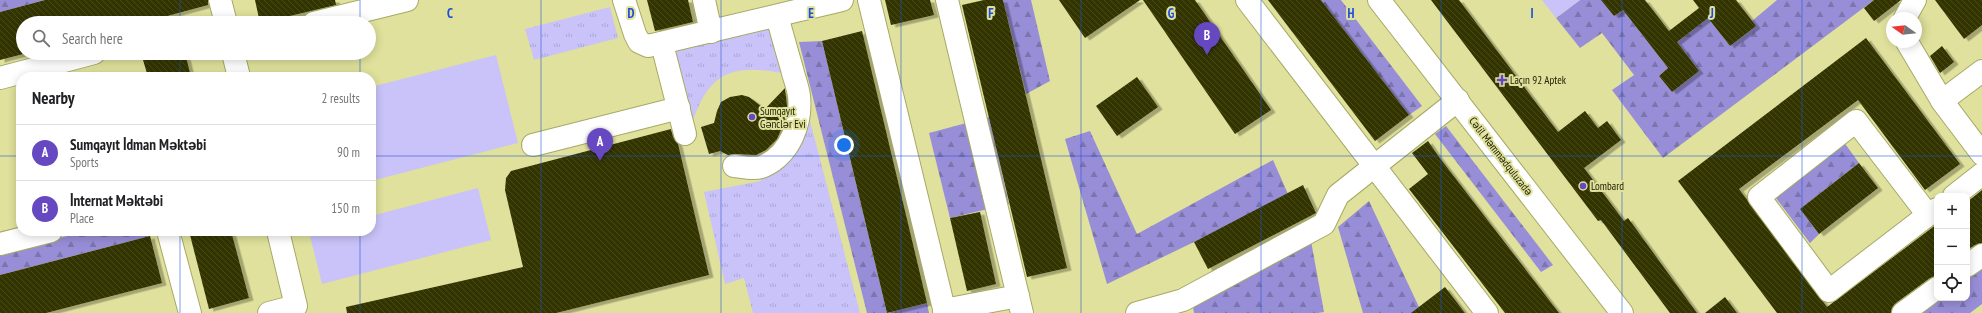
<!DOCTYPE html>
<html lang="en">
<head>
<meta charset="utf-8">
<style>
	:root { --surface:#fff; --page:#f2f2f2; --text:#202124; --muted:#757577; --line:#e0e0e0; --accent:#6648c1 }
	body { margin:0; font-family:"PT Sans Narrow",sans-serif; background:var(--page); color:var(--text) }
	.controls { position:absolute; right:12px; bottom:12px; display:grid; overflow:hidden; border-radius:8px; box-shadow:0 2px 10px #0003 }
	.controls button { width:36px; height:36px; display:grid; place-items:center; padding:0; border:0; border-bottom:1px solid var(--line); background:var(--surface); color:var(--text); font:20px sans-serif }
	.compass { position:absolute; left:1886px; top:12px; width:36px; height:36px; border-radius:50%; background:var(--surface); box-shadow:0 2px 10px #0003; rotate:285deg }
	.you { position:absolute; left:844px; top:145px; width:14px; height:14px; margin:-10px; border:3px solid #fff; border-radius:50%; background:#1a73e8; box-shadow:0 0 0 6px #1a73e833 }
	.badge { display:grid; place-items:center; width:26px; height:26px; border-radius:50%; background:var(--accent); color:#fff; font-size:13px; font-weight:700 }
	.pin { position:absolute; translate:-50% -33px; filter:drop-shadow(0 1px 2px #0008) }
	.pin::after { content:''; position:absolute; top:21px; width:14px; height:12px; background:inherit; clip-path:polygon(0 0,100% 0,50% 100%) }
	.list { margin:0; padding:0; list-style:none }
	h2 { display:flex; justify-content:space-between; align-items:center; height:52px; margin:0; padding:0 16px; font-size:17px }
	h2 small { font-size:13px; font-weight:400; color:var(--muted) }
	.list li { display:grid; grid-template-columns:26px 1fr auto; gap:12px; align-items:center; box-sizing:border-box; height:56px; padding:0 16px; border-top:1px solid var(--line) }
	.list b { display:block; font-size:15px; white-space:nowrap }
	.list p { margin:0; font-size:13px; white-space:nowrap; color:var(--muted) }
	.list em { font-size:13px; font-style:normal; color:var(--muted) }
	.icon { flex:none; width:22px; height:22px; fill:none; stroke:currentColor; stroke-width:2; stroke-linecap:round; stroke-linejoin:round }
	.map { position:relative; flex:none; width:1982px; height:313px; overflow:hidden }
	.search { position:absolute; background:var(--surface); box-shadow:0 2px 10px #0003; left:16px; top:16px; width:360px; height:44px; display:flex; align-items:center; gap:10px; box-sizing:border-box; padding:0 14px; border-radius:22px; color:var(--muted); font-size:15px }
	.panel { position:absolute; background:var(--surface); box-shadow:0 2px 10px #0003; left:16px; top:72px; width:360px; height:164px; border-radius:16px }
	.map>svg:first-child { display:block }
	.grass { fill:url(#grass-tufts) }
	.forest { fill:url(#forest-firs) }
	.park { fill:#c9c3f9 }
	.building { fill:url(#building-back-hatch); filter:url(#shadow) }
	.lines { fill:none; stroke-linecap:round; stroke-linejoin:round }
	.minor-casing { stroke:#a7a966; stroke-width:24 }
	.major-casing { stroke:#a7a966; stroke-width:24 }
	.minor { stroke:#fff; stroke-width:22 }
	.major { stroke:#fff; stroke-width:22 }
	.grid { fill:none; stroke:#1d4ed8; stroke-width:1; stroke-opacity:0.55 }
	.poi-dot { fill:#6648c1; stroke:#dfe19c; stroke-width:1.5 }
	.labels { text-anchor:middle; dominant-baseline:central; stroke-width:4; stroke-linejoin:round; paint-order:stroke }
	.poi-label { font-size:11px; fill:#212105; stroke:#dfe19c; text-anchor:start }
	.street-label { font-size:11px; fill:#212105; stroke:#dfe19c }
	.grid-label { font-size:13px; text-anchor:middle; font-weight:bold; fill:#1d4ed8; stroke:#dfe19c; stroke-width:4; stroke-linejoin:round; paint-order:stroke }
</style>
</head>
<body>
<div class="map">
<svg width="1982" height="313" viewBox="0 0 1982 313">
	<defs>
		<pattern id="grass-tufts" width="24" height="20" patternUnits="userSpaceOnUse"><rect width="24" height="20" fill="#c9c3f9"/><path d="M3 7l-1-3M5 7V3M7 7l1-3M15 17l-1-3M17 17v-4M19 17l1-3" fill="none" stroke="#aca7d4"/></pattern>
		<pattern id="forest-firs" width="22" height="20" patternUnits="userSpaceOnUse"><rect width="22" height="20" fill="#988ed7"/><path d="M5 1l3.5 6h-7zM16 11l3.5 6h-7z" fill="#7c74ac"/></pattern>
		<pattern id="building-back-hatch" width="6" height="6" patternUnits="userSpaceOnUse"><rect width="6" height="6" fill="#333404"/><path d="M-1 5l2 2M0 0l6 6M5-1l2 2" fill="none" stroke="#48481e"/></pattern>
		<filter id="shadow"><feDropShadow dx="4.5" dy="2.5" stdDeviation="0" flood-color="#0004"/></filter>
	</defs>
	<rect width="100%" height="100%" fill="#dfe19c"/>
	<g class="grass">
		<polygon points="610,7 618,38 534,60 525,29"/>
		<path d="M771,28L782,73C729,63 708,74 691,126L671,51Z"/>
		<polygon points="808,113 860,313 753,313 744,278 725,284 704,192 761,181 760,175"/>
	</g>
	<g class="forest">
		<polygon points="0,0 45,0 0,12"/>
		<polygon points="1003,0 1031,0 1050,81 1026,94"/>
		<polygon points="1321,0 1341,0 1422,106 1409,115"/>
		<polygon points="1580,0 1604,0 1603,2 1614,16 1623,10 1668,68 1659,76 1672,92 1699,71 1677,42 1708,18 1730,46 1756,26 1752,21 1777,0 1874,0 1663,158 1612,90 1634,75 1602,33 1580,48 1556,18"/>
		<polygon points="822,41 887,313 927,303 929,313 867,313 799,42"/>
		<polygon points="989,117 1009,204 950,218 929,133"/>
		<polygon points="1446,126 1553,265 1541,272 1435,134"/>
		<polygon points="1833,127 1859,163 1800,209 1819,234 1810,243 1763,181"/>
		<polygon points="1090,131 1137,234 1273,160 1288,194 1194,242 1107,284 1065,139"/>
		<polygon points="1369,201 1419,307 1424,313 1363,313 1338,227"/>
		<polygon points="87,231 149,231 150,236 0,275 0,253"/>
		<polygon points="1311,241 1324,312 1318,313 1194,313 1193,307"/>
		<polygon points="1982,264 1982,304 1970,313 1916,313 1937,298 1967,298 1967,275"/>
	</g>
	<g class="park">
		<polygon points="1542,0 1580,0 1556,18"/>
		<polygon points="496,55 518,143 371,181 371,87"/>
		<polygon points="478,188 491,240 322,284 309,232 371,231 371,216"/>
	</g>
	<g class="building">
		<polygon points="45,0 208,0 208,5 141,23 23,23 23,54 0,60 0,12"/>
		<polygon points="255,0 335,0 336,5 260,23"/>
		<polygon points="647,0 688,0 693,22 655,31"/>
		<polygon points="885,0 930,0 934,15 891,25"/>
		<polygon points="984,0 1003,0 1067,268 1027,277 962,5"/>
		<polygon points="1059,0 1140,0 1085,38"/>
		<polygon points="1143,0 1195,0 1271,110 1235,134"/>
		<polygon points="1268,0 1321,0 1409,115 1375,141"/>
		<polygon points="1431,0 1459,0 1558,132 1585,111 1598,128 1607,121 1621,140 1584,168 1624,221 1628,218 1697,313 1670,313 1601,220 1598,221"/>
		<polygon points="1601,0 1645,0 1669,31 1699,8 1693,0 1736,0 1756,26 1730,46 1708,18 1677,42 1699,71 1672,92 1659,76 1668,68 1623,10 1614,16"/>
		<polygon points="1874,0 1901,0 1874,21 1864,8"/>
		<polygon points="1935,0 1982,0 1982,25 1964,39"/>
		<polygon points="862,31 927,303 887,313 822,41"/>
		<polygon points="1866,38 1960,164 1925,190 1858,100 1739,189 1827,307 1937,224 1937,276 1930,278 1896,303 1892,308 1891,313 1777,313 1678,181"/>
		<polygon points="1942,46 1954,62 1940,73 1930,56"/>
		<polygon points="141,53 185,53 191,77 148,77"/>
		<polygon points="1137,77 1158,107 1117,136 1096,106"/>
		<polygon points="785,88 787,106 784,123 777,139 766,150 756,155 735,154 728,155 720,151 709,154 701,127 714,123 717,111 721,102 730,97 742,95 749,97 765,109"/>
		<polygon points="671,129 673,137 678,144 709,275 556,313 347,313 346,307 523,267 505,190 506,178 511,171"/>
		<polygon points="1428,141 1439,157 1559,313 1505,313 1409,189 1428,174 1412,153"/>
		<polygon points="1859,163 1878,188 1819,234 1800,209"/>
		<polygon points="1303,185 1316,213 1208,269 1194,242"/>
		<polygon points="1982,190 1982,243 1975,245 1967,250 1967,202"/>
		<polygon points="980,212 996,284 967,291 950,218"/>
		<polygon points="189,231 231,231 249,298 209,309"/>
		<polygon points="150,236 162,283 46,313 0,313 0,275"/>
		<polygon points="1445,287 1465,313 1411,313"/>
		<polygon points="1725,297 1737,313 1705,313"/>
	</g>
	<g class="lines">
		<defs>
			<g id="minor">
				<polyline points="220,0 226,23"/>
				<polyline points="624,0 635,34 639,42 648,46 842,0"/>
				<polyline points="704,0 711,32"/>
				<polyline points="869,0 945,313"/>
				<polyline points="947,0 1022,313"/>
				<polyline points="1247,0 1487,313"/>
				<polyline points="1905,18 1915,0"/>
				<polyline points="314,23 407,0"/>
				<polyline points="1907,42 1942,101 1982,154"/>
				<polyline points="662,44 685,134"/>
				<polyline points="233,53 239,77"/>
				<polyline points="0,78 94,53"/>
				<polyline points="1942,101 1982,71"/>
				<polyline points="533,145 679,108"/>
				<path d="M734,166C744,167 755,170 764,166C790,154 802,123 799,96C798,87 794,78 792,69C787,52 782,34 777,16"/>
				<polyline points="1954,196 1982,174"/>
				<polyline points="1928,215 1856,121 1759,197 1829,291 1928,215 1937,209"/>
				<polyline points="168,231 190,313"/>
				<polyline points="0,244 51,231"/>
				<polyline points="1967,266 1982,255"/>
				<polyline points="944,310 1018,296"/>
				<polyline points="269,313 296,306 278,231"/>
				<polyline points="1137,313 1183,300 1324,224 1338,195 1458,100"/>
				<polyline points="1903,313 1937,288"/>
			</g>
			<polyline id="major" points="1379,0 1622,313"/>
		</defs>
		<use href="#minor" class="minor-casing"/>
		<use href="#major" class="major-casing"/>
		<use href="#minor" class="minor"/>
		<use href="#major" class="major"/>
	</g>
	<path class="grid" d="M180,0V23M360,0V23M541,0V313M721,0V313M901,0V313M1081,0V313M1261,0V313M1441,0V313M1622,0V313M1802,0V313M180,53V77M360,53V77M0,156H21M371,156H1982M180,231V313M360,231V313"/>
	<g class="poi-dot">
		<path d="M1500 74h4v4h4v4h-4v4h-4v-4h-4v-4h4z"/>
		<circle cx="752" cy="117" r="4"/>
		<circle cx="1583" cy="186" r="4"/>
	</g>
	<g class="labels">
		<g class="poi-label">
			<text x="1510" y="80">Laçın 92 Aptek</text>
			<text x="760" y="111">Sumqayıt<tspan x="760" dy="13">Gənclər Evi</tspan></text>
			<text x="1591" y="186">Lombard</text>
		</g>
		<g class="street-label">
			<text transform="translate(1501 156) rotate(52)">Cəlil Məmmədquluzadə</text>
		</g>
	</g>
	<g class="grid-label">
		<text x="450" y="18">C</text>
		<text x="631" y="18">D</text>
		<text x="811" y="18">E</text>
		<text x="991" y="18">F</text>
		<text x="1171" y="18">G</text>
		<text x="1351" y="18">H</text>
		<text x="1532" y="18">I</text>
		<text x="1712" y="18">J</text>
	</g>
</svg>
<div class="controls">
<button>+</button>
<button>−</button>
<button><svg class="icon" aria-label="locate" viewBox="0 0 24 24"><circle cx="12" cy="12" r="6"/><path d="M12 2v4M12 18v4M2 12h4M18 12h4"/></svg></button>
</div>
<svg class="compass" viewBox="-18 -18 36 36"><path d="M0-13l5 13h-10z" fill="#e53935"/><path d="M0 13l5-13h-10z" fill="#757577"/></svg>
<div class="you"></div>
<div class="pin badge" style="left:600px;top:161px">A</div>
<div class="pin badge" style="left:1207px;top:55px">B</div>
<div class="search"><svg class="icon" aria-label="search" viewBox="0 0 24 24"><circle cx="10" cy="10" r="6"/><path d="M15 15l6 6"/></svg>Search here</div>
<section class="panel">
<h2>Nearby<small>2 results</small></h2>
<ul class="list">
<li><span class="badge">A</span><div><b>Sumqayıt İdman Məktəbi</b><p>Sports</p></div><em>90 m</em></li>
<li><span class="badge">B</span><div><b>İnternat Məktəbi</b><p>Place</p></div><em>150 m</em></li>
</ul>
</section>
</div>
</body>
</html>
